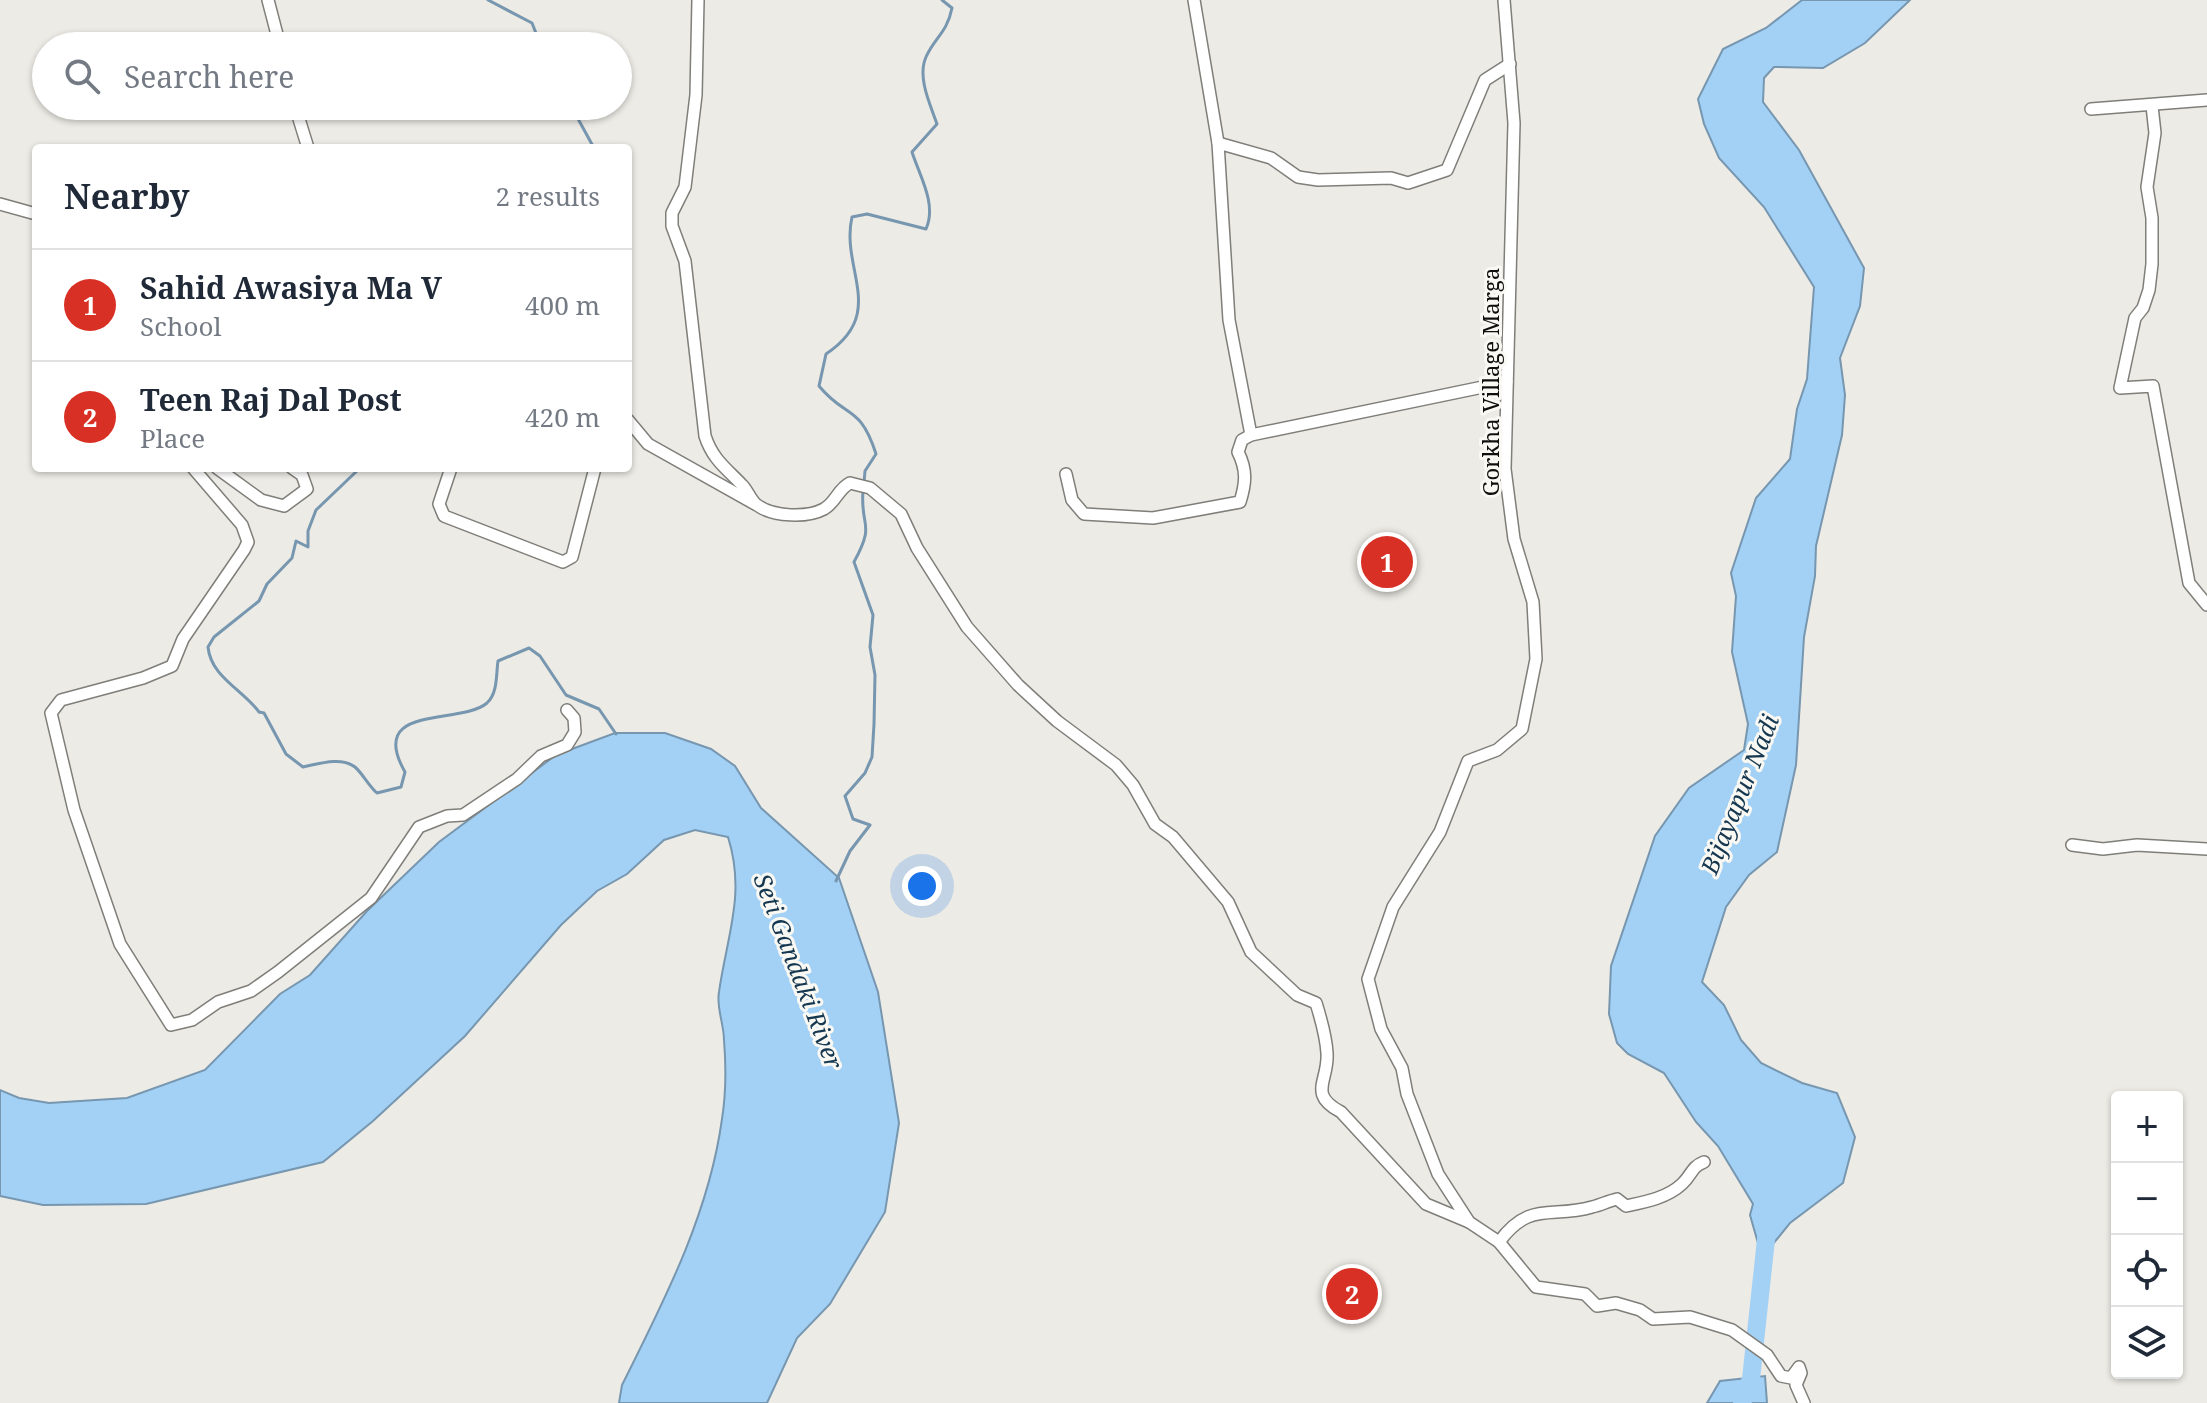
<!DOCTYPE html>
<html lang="en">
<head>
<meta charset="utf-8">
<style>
	:root { --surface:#fff; --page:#f2f2f3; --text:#1f2937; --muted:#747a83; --line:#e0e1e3; --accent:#d93025 }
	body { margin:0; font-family:"Noto Serif",serif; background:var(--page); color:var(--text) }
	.controls { position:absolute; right:24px; bottom:24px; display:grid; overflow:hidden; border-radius:8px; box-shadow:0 2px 6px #0004 }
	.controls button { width:72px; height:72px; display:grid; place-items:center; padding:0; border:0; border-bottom:2px solid var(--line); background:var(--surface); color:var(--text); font:40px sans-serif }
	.you { position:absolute; left:922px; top:886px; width:28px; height:28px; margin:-20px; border:6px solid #fff; border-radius:50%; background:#1a73e8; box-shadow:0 0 0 12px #1a73e833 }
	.badge { display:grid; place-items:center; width:52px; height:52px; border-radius:50%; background:var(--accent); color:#fff; font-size:26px; font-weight:700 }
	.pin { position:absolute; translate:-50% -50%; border:4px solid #fff; box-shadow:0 2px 8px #0006 }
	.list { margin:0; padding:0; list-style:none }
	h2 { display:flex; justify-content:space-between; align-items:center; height:104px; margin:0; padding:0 32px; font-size:34px }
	h2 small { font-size:26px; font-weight:400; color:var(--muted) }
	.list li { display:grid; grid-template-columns:52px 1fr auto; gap:24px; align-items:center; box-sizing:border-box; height:112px; padding:0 32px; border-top:2px solid var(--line) }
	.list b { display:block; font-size:30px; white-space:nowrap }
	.list p { margin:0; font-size:26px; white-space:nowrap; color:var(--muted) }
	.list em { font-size:26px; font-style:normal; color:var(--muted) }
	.icon { flex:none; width:44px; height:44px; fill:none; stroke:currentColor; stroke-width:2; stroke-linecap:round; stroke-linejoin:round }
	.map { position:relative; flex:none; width:2207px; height:1403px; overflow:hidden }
	.search { position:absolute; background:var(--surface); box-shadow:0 2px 6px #0004; left:32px; top:32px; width:600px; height:88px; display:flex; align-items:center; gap:20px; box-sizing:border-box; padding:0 28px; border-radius:44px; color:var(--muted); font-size:30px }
	.panel { position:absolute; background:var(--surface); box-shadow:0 2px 6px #0004; left:32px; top:144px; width:600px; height:328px; border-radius:8px }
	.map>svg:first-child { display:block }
	.water { fill:#a3d1f5; stroke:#7796af; stroke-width:2 }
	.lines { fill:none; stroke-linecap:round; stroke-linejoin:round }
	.stream { stroke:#7796af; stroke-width:3 }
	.river { stroke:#a3d1f5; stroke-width:18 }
	.minor-casing { stroke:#7f7e79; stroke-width:14 }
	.minor { stroke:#fff; stroke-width:11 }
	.labels { text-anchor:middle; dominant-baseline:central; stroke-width:6; stroke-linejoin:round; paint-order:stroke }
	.street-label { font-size:22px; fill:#0f0e0d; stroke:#faf8f3 }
	.water-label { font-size:24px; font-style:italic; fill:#153850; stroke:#faf8f3 }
</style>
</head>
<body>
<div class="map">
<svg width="2207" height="1403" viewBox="0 0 2207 1403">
	<rect width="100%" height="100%" fill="#ecebe5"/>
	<g class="water">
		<polygon points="1802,0 1910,0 1865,43 1823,68 1774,67 1764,78 1763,102 1799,150 1864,268 1860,306 1840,358 1845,395 1842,435 1816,546 1815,576 1804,637 1796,765 1777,852 1749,875 1726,907 1702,982 1724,1005 1741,1040 1761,1063 1802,1083 1837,1093 1855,1137 1843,1183 1790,1223 1773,1244 1758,1243 1750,1215 1753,1204 1718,1146 1696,1122 1664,1073 1628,1054 1617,1043 1609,1014 1611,966 1655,836 1689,788 1744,750 1748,724 1732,652 1736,596 1731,573 1756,498 1790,459 1797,409 1807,379 1814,287 1764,207 1719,158 1704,124 1698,99 1723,49 1766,28"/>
		<path d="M615,733H665L711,749L735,766L761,808L839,878L878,992L899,1123L885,1212L830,1304L797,1338L767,1403H619L622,1385C665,1299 709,1214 722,1119C726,1094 726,1065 724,1040C724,1024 716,1007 719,992C727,935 746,894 728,837L695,830L664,840L627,874L597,891L561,925L465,1036L373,1121L323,1162L146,1204L43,1205L0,1196V1090L19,1098L49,1103L127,1098L205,1070L280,994L310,975L367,911L439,842L556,755Z"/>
		<polygon points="1765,1376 1767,1403 1707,1403 1720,1381"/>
	</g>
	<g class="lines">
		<g class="stream">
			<polyline points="488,0 532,23 541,46"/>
			<polyline points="571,106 594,148"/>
			<path d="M360,468L316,510L308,531V547L296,541L292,558L267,584L259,601L214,637L208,647C211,677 242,689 259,712L264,713L286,754L303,767C318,764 341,756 355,767C363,774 368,785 377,793L401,787L405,772C366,703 460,726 487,703C498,693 496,674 498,661L529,648L540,656L566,695L599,709L616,734"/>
			<path d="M864,483L865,471L876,454C860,404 846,419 819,386L826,354C888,313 840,269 852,217L867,214L926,229C937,204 920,177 912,152L937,124C930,104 917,77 926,57C935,37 947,33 952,8L942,0"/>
			<path d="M836,881L850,851L870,825L853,819L845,796L865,773L872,757L874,724L875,675L870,647L873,615L854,562C876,522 860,528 863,491"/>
		</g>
		<polyline class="river" points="1742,1403 1751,1379 1768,1221"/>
		<defs>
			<g id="minor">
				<polyline points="268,0 280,46"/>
				<path d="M698,0L696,95L685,187L672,213V226L685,261L705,436C713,460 726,468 742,485C748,491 751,501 757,505C773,517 807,518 824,509C836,502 838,489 850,483L870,488L901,514L917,548L967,627L1018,685L1057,721L1116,765L1133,785L1155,824L1173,837L1228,902L1251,952L1297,995L1316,1003C1321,1019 1326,1036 1327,1053C1329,1081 1307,1094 1341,1112L1426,1204L1469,1222"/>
				<path d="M1504,0L1514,123L1505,469L1514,539L1533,602L1536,659L1522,729L1497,750L1468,761L1440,832L1393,907L1368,979L1381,1029L1402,1068L1407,1094L1438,1174L1469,1222L1499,1242C1530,1200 1551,1219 1592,1207C1601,1205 1608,1201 1617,1199L1626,1206C1645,1202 1667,1198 1682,1184C1692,1175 1691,1167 1704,1162"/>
				<polyline points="295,106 308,148"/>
				<polyline points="2152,106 2155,133 2147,187 2152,218 2152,264 2149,290 2143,308 2135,318 2120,388 2153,386 2189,583 2207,605"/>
				<polyline points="2091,109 2207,100"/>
				<polyline points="1218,143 1271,158 1298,177 1318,180 1391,178 1408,183 1447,170 1485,80 1510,64"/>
				<polyline points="0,204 36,214"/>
				<polyline points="628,420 648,444 755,504"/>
				<polyline points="1251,435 1507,382"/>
				<polyline points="193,468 242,525 248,542 244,550 183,639 172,666 143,678 61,700 51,713 74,810 120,944 171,1025 192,1020 218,1002 251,991 278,972 371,898 419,827 447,816 463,815 517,779 541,756 567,745 575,732 574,718 567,710"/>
				<polyline points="217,468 261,500 284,506 307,489 302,475 292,468"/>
				<polyline points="451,468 439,504 444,516 563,562 572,557 595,468"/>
				<path d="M1066,474L1072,500L1084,514L1153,518L1240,502C1246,483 1247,470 1238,452L1242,440L1251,435L1229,320L1218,143L1194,0"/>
				<polyline points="2072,845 2103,849 2137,845 2207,849"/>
				<polyline points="1499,1242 1536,1287 1585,1294 1597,1306 1616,1303 1640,1310 1653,1319 1690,1317 1732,1330 1767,1355 1781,1376 1791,1378 1799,1367 1801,1373 1796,1385 1804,1403"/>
			</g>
		</defs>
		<use href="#minor" class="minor-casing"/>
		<use href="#minor" class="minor"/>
	</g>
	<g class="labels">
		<g class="street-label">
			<text transform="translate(1490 382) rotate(-90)">Gorkha Village Marga</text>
		</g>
		<g class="water-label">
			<text transform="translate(1739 794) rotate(-68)">Bijayapur Nadi</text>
			<text transform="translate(799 971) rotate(69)">Seti Gandaki River</text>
		</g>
	</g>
</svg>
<div class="controls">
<button>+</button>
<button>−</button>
<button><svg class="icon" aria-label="locate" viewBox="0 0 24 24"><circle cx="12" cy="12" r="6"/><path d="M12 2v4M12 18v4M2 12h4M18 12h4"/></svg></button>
<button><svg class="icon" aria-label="layers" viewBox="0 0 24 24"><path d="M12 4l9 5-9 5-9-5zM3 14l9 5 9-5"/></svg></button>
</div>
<div class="you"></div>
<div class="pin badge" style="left:1387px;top:562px">1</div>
<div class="pin badge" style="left:1352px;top:1294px">2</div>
<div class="search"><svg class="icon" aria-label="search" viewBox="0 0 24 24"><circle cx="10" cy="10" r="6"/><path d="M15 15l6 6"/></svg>Search here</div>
<section class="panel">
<h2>Nearby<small>2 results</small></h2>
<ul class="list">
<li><span class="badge">1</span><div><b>Sahid Awasiya Ma V</b><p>School</p></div><em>400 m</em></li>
<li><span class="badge">2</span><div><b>Teen Raj Dal Post</b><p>Place</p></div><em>420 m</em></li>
</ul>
</section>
</div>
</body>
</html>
